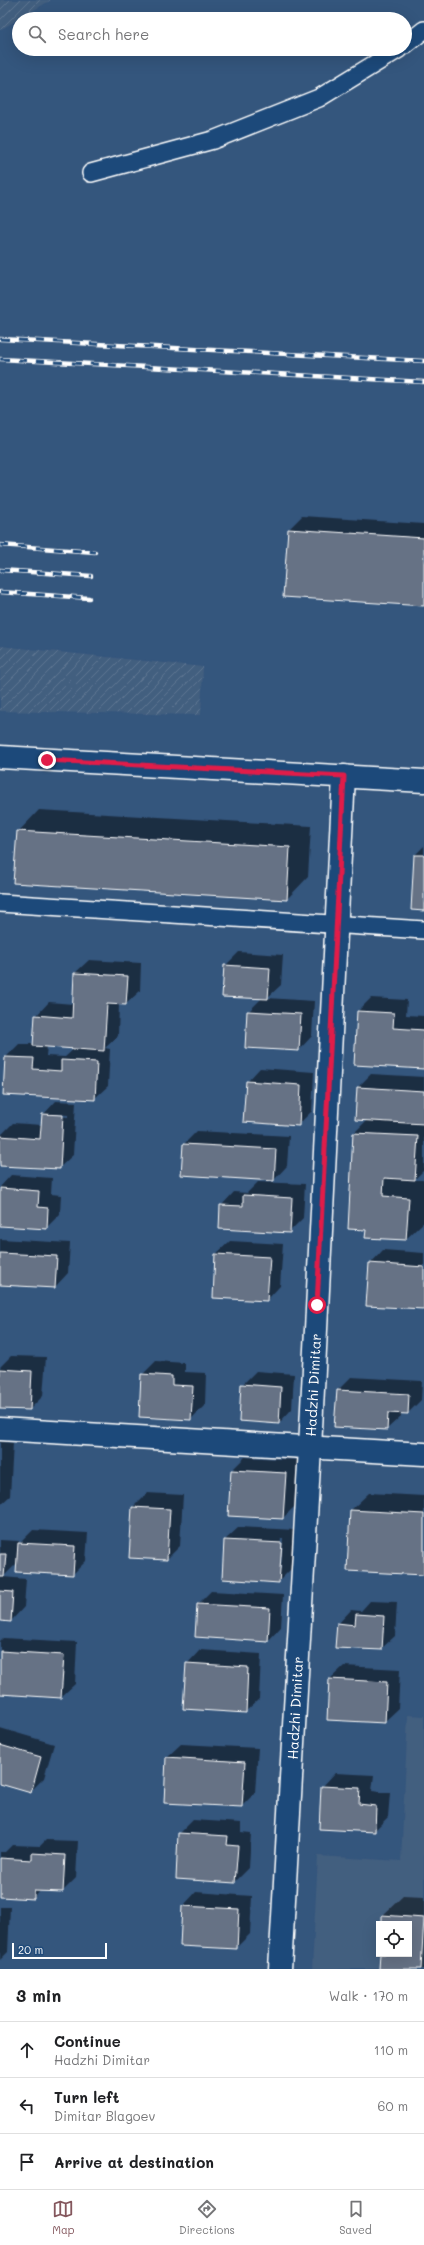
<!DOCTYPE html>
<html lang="en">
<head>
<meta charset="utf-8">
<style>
	:root { --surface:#fff; --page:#f6f6f6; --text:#202124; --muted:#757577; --line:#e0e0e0; --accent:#84575d }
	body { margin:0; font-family:Mali,sans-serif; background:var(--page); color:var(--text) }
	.controls { position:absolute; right:12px; bottom:12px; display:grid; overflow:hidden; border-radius:0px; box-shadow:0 4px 16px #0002 }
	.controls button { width:36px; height:36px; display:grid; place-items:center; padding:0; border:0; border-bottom:1px solid var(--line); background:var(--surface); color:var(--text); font:20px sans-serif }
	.scale { position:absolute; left:12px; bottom:10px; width:95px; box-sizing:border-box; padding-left:4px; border:2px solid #fff; border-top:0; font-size:11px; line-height:14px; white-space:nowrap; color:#fff; -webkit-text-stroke:3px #1f4a7a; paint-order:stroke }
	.stop { position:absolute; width:12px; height:12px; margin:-9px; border:3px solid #e11d48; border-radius:50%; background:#fff }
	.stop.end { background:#e11d48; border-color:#fff; box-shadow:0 1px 4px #0008 }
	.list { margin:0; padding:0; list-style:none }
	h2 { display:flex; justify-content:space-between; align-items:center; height:52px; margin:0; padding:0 16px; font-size:17px }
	h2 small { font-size:13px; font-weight:400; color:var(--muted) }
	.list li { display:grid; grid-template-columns:26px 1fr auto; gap:12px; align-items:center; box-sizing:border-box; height:56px; padding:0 16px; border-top:1px solid var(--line) }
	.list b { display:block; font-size:15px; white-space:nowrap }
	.list p { margin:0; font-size:13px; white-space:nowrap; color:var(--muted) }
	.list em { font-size:13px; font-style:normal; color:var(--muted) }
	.icon { flex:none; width:22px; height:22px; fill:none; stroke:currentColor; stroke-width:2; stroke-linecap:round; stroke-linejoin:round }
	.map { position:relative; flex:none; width:424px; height:1969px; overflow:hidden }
	.search { position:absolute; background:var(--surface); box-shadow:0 4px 16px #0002; left:12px; right:12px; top:12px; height:44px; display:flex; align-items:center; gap:10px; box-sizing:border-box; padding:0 14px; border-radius:22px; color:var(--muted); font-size:15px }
	.sheet { height:220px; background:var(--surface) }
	nav { display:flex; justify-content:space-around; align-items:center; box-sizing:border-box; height:56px; border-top:1px solid var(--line); background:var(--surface); font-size:11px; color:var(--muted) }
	nav a { display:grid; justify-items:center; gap:2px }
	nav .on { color:var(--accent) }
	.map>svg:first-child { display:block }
	.built { fill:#435e7f; fill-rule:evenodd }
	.industrial { fill:url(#industrial-furrows) }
	.shadow { fill:#0007; fill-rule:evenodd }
	.building { fill:#667285; stroke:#fff }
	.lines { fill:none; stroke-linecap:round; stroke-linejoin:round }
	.service-casing { stroke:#fff; stroke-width:20 }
	.minor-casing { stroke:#fff; stroke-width:25 }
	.service { stroke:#1f4a7a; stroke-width:17 }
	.minor { stroke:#1f4a7a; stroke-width:22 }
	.rail-casing { stroke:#fff; stroke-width:4.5 }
	.rail { stroke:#1f4a7a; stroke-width:3; stroke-dasharray:9; stroke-linecap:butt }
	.route { stroke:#e11d48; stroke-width:5 }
	.labels { text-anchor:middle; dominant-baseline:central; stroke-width:4; stroke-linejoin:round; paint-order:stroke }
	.street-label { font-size:14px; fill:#fff; stroke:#1f4a7a }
</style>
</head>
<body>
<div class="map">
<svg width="424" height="1969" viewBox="0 0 424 1969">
	<defs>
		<pattern id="industrial-furrows" width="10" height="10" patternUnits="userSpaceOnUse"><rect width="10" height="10" fill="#435e7f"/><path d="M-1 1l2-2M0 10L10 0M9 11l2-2" fill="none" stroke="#5f7692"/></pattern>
	</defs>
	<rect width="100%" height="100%" fill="#34567d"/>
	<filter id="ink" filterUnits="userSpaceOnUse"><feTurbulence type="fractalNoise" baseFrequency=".025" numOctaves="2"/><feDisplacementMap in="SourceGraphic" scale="8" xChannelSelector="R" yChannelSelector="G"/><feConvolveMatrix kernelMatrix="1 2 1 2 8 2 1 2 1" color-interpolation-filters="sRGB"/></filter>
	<g filter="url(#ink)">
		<path class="built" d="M408,1715L424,1716V1969H312L318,1856L401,1861ZM379,1924H409V1954H379Z"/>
		<g class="industrial">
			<polygon points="0,0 51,0 0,30"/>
			<polygon points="0,646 203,667 201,715 0,711"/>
		</g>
		<g class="shadow">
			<polygon points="302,516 424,524 424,605 289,529"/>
			<polygon points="39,810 311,826 308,877 287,899 18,832"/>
			<polygon points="424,846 424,910 415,855"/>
			<polygon points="239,952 283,955 281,985 267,998 314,1001 312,1036 299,1050 248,1012 262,998 225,966"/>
			<path d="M89,960L141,963L140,991L126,1004H119L118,1036L105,1048L110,1049L108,1086L94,1099L6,1057L19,1044H34L36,1016L49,1002L73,1004L75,973ZM47,1046L75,1048L65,1057L46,1056Z"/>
			<polygon points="371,998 407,1000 406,1015 424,1016 424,1068 358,1011"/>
			<polygon points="260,1068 314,1072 312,1111 298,1125 247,1082"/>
			<polygon points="371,1074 424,1077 424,1170 414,1180 424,1180 424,1222 406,1239 366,1237 367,1229 349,1228 354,1133 367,1120 358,1087"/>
			<path d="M56,1101L76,1102L73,1155L59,1168L0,1165V1136L13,1123L42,1125L43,1115ZM54,1114L68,1115V1117L54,1116Z"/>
			<polygon points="197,1131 289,1136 287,1166 274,1180 184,1144"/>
			<polygon points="11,1175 52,1178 51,1194 61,1195 60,1214 46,1228 0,1225 0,1187"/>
			<polygon points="258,1182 305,1184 303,1218 289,1232 221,1206 234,1192 247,1193"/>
			<polygon points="0,1239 70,1243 68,1273 55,1287 0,1284"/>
			<polygon points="230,1241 283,1244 280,1286 267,1300 216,1254"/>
			<polygon points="383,1250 424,1253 424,1308 370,1264"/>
			<polygon points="11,1356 46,1357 43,1396 30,1409 0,1408 0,1367"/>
			<polygon points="156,1361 185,1363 185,1372 206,1373 205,1405 191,1419 142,1375"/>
			<polygon points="256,1371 294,1374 292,1409 279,1423 242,1385"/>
			<polygon points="351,1377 422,1381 421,1400 408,1413 401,1413 401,1416 387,1429 335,1426 338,1390"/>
			<polygon points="0,1442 13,1443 10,1496 0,1505"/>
			<polygon points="245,1457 299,1460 296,1505 283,1518 232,1470"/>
			<polygon points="147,1493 183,1495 180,1546 167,1559 130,1557 133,1507"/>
			<polygon points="369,1493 424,1496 424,1574 351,1510"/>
			<path d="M239,1527L295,1530L292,1568L278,1582L225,1540ZM281,1538H283L281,1569H279Z"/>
			<polygon points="33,1530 88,1533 86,1561 73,1574 18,1562 3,1577 26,1579 24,1607 11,1621 0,1620 0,1579 2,1576 0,1576 0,1540 19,1541 19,1544"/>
			<polygon points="211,1591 283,1595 281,1627 268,1641 198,1604"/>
			<polygon points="370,1601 397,1602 395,1636 381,1649 338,1624 351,1610 361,1611"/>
			<polygon points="3,1638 77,1642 75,1684 61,1697 0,1693 0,1641"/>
			<polygon points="200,1650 261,1654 259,1699 245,1712 187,1664"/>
			<polygon points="344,1666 400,1669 398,1709 384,1722 330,1679"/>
			<polygon points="0,1728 54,1744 44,1778 31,1791 0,1783"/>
			<polygon points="181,1744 258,1748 255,1793 242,1806 167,1757"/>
			<polygon points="335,1773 374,1775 372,1791 390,1793 388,1817 374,1831 322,1787"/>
			<polygon points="193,1820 241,1823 241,1832 251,1833 249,1868 235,1882 179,1834"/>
			<polygon points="46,1840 78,1841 76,1878 63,1891 41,1890 34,1898 0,1896 0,1852 5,1852 12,1845 40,1846"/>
			<polygon points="196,1892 252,1896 250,1934 236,1948 181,1945 183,1906"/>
			<polygon points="403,1896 424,1897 424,1969 380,1969 381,1954 409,1954 409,1924 383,1924 383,1915"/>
			<polygon points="0,1907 10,1907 8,1952 0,1960"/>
		</g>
		<g class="building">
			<polygon points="288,529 424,538 424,606 283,597"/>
			<polygon points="17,831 290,847 287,900 13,883"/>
			<polygon points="414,855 424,855 424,911 411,910"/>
			<polygon points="224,965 270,968 268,999 222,997"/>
			<polygon points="74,973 128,976 126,1005 107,1004 104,1051 33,1046 35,1015 72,1018"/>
			<polygon points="247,1011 301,1014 299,1051 245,1048"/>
			<polygon points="357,1011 394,1013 393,1028 424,1030 424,1069 354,1065"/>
			<polygon points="5,1057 34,1058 33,1069 61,1071 61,1060 97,1062 95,1100 3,1095"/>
			<polygon points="246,1081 301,1085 299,1126 243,1122"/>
			<polygon points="357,1087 424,1091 424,1124 355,1120"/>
			<polygon points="42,1114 63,1115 60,1169 0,1166 0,1136 40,1139"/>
			<polygon points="353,1133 418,1136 415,1180 384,1178 383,1196 409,1198 406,1240 365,1238 366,1230 348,1229"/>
			<polygon points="183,1144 276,1149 274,1181 181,1175"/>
			<polygon points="0,1188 39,1191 38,1207 48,1208 47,1229 0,1226"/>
			<polygon points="243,1195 292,1198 290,1233 219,1229 220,1205 243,1206"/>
			<polygon points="0,1253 57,1256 55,1288 0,1285"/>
			<polygon points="215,1254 270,1257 267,1301 213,1298"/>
			<polygon points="369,1263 424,1267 424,1309 366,1306"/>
			<polygon points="0,1369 32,1371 30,1410 0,1409"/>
			<polygon points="141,1374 172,1376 172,1385 193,1386 191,1420 139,1417"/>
			<polygon points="241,1384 281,1387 279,1424 239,1421"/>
			<polygon points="337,1390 409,1394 408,1414 388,1413 387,1430 334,1427"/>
			<polygon points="231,1470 286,1473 283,1519 228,1516"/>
			<polygon points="132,1507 170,1509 167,1560 129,1558"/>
			<polygon points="350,1510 424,1514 424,1575 347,1571"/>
			<polygon points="224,1540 282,1543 279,1583 222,1579"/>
			<polygon points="18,1543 75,1546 73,1575 16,1572"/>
			<polygon points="0,1554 6,1554 4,1577 0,1577"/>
			<polygon points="0,1591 13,1592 11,1622 0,1621"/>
			<polygon points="197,1604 270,1608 268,1642 195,1637"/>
			<polygon points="356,1614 384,1616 382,1650 335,1648 337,1623 355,1625"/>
			<polygon points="0,1651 64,1655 61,1698 0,1694"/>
			<polygon points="186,1663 248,1667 246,1713 183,1709"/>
			<polygon points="329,1679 387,1682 385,1723 327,1720"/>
			<polygon points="0,1745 41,1757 31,1793 0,1784"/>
			<polygon points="166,1757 245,1762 242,1807 164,1803"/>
			<polygon points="321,1786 360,1788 359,1804 376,1806 375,1832 319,1829"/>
			<polygon points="178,1833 228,1836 227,1845 238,1846 235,1883 176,1879"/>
			<polygon points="32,1853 65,1855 63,1892 34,1891 34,1899 0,1897 0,1858 32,1860"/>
			<polygon points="182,1906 239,1909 237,1949 180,1946"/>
			<polygon points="382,1915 424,1918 421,1969 379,1969 380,1954 409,1954 409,1924 382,1924"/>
		</g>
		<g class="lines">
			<defs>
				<g id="service">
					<polyline points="405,45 424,30"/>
					<polyline points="91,173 213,140 319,98 399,49"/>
					<polyline points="0,903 424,930"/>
				</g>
				<g id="minor">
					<polyline points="0,757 424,781"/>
					<polyline points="0,1429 424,1454"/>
					<polyline points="280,1969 310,1448 344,776"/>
				</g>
			</defs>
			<use href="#service" class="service-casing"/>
			<use href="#minor" class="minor-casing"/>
			<use href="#service" class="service"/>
			<use href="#minor" class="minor"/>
			<defs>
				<g id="rail">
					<polyline points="0,339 424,361"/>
					<polyline points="0,359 424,382"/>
					<polyline points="0,545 95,552"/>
					<polyline points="0,570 91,576"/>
					<polyline points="0,592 89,598"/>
				</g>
			</defs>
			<use href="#rail" class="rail-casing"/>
			<use href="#rail" class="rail"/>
		</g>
	</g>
	<g class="lines" filter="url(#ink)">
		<polyline class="route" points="47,760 344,776 317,1305"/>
	</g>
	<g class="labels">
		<g class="street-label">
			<text transform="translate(313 1385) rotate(-87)">Hadzhi Dimitar</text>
			<text transform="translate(295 1708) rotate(-87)">Hadzhi Dimitar</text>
		</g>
	</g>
</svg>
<div class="controls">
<button><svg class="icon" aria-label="locate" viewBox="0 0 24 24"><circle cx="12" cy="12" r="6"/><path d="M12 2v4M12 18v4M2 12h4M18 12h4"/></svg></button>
</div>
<div class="scale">20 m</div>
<div class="stop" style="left:317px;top:1305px"></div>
<div class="stop end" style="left:47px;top:760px"></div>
<div class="search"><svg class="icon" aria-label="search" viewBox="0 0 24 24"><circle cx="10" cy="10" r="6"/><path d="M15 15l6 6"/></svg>Search here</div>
</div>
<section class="sheet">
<h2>3 min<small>Walk · 170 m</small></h2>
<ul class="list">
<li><svg class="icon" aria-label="ahead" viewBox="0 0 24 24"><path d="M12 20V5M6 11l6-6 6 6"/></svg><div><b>Continue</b><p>Hadzhi Dimitar</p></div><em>110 m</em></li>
<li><svg class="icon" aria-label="left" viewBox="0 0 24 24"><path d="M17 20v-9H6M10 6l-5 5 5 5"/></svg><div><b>Turn left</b><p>Dimitar Blagoev</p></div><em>60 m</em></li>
<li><svg class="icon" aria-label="arrive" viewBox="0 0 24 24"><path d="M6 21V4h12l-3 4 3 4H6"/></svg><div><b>Arrive at destination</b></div></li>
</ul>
</section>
<nav>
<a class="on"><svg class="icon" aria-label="map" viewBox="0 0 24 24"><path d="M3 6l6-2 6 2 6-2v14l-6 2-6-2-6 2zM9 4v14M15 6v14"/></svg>Map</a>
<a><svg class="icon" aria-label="directions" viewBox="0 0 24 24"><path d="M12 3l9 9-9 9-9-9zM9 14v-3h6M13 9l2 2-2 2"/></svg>Directions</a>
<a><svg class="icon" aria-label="saved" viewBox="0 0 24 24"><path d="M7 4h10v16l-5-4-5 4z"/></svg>Saved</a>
</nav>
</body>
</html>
